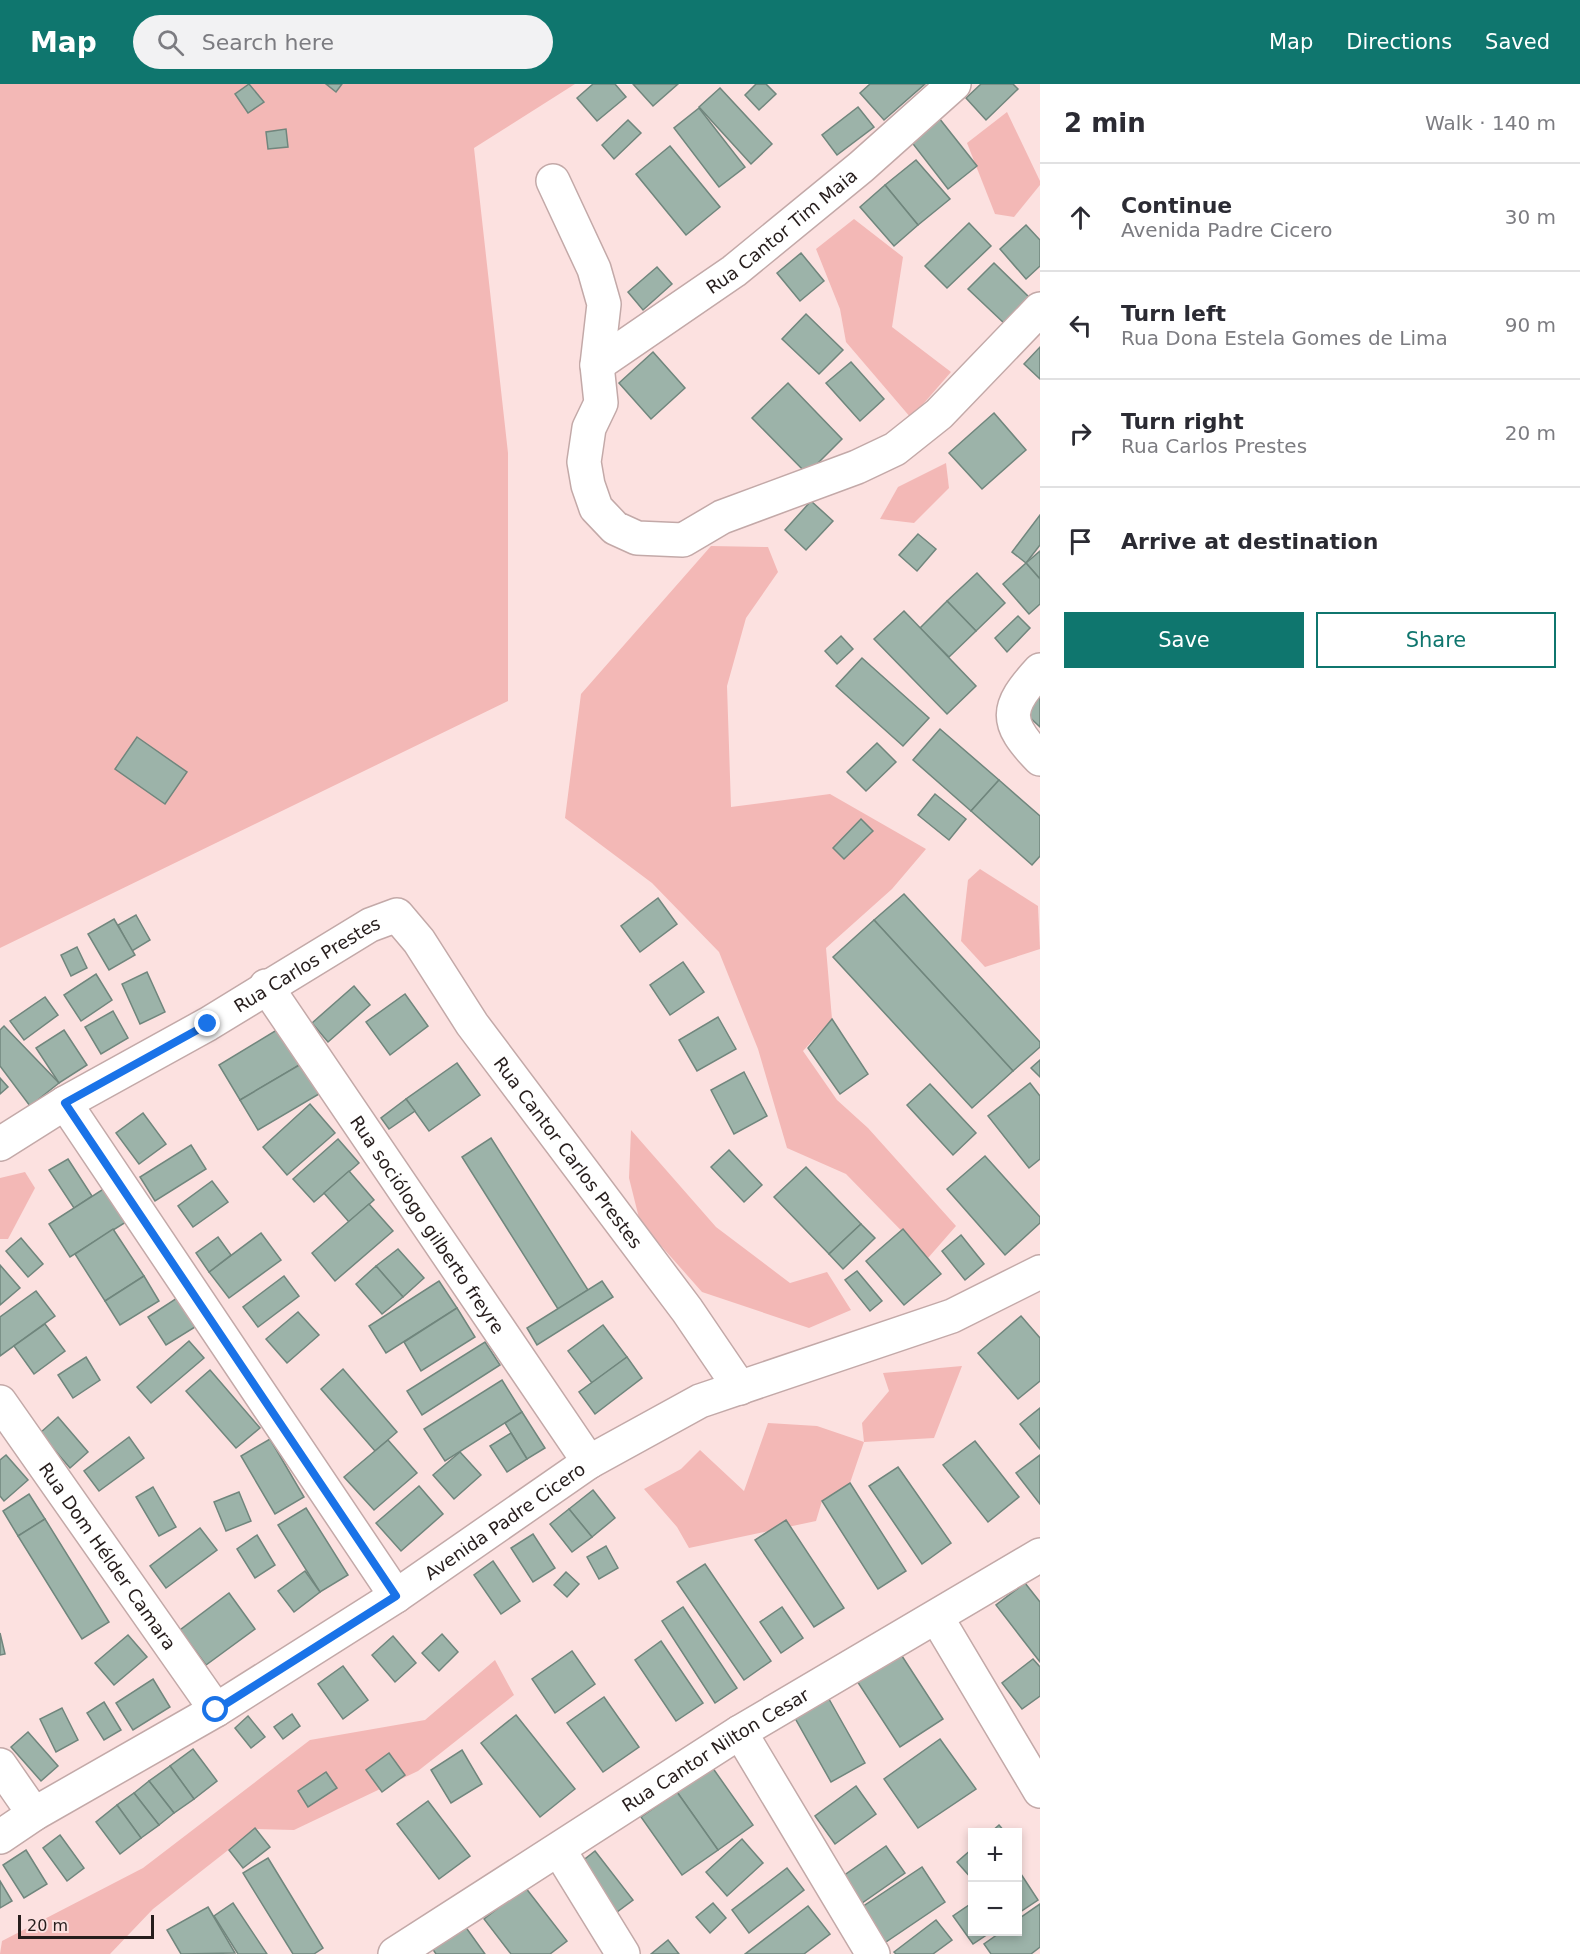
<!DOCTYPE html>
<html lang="en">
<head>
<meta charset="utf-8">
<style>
	:root { --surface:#fff; --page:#f2f2f3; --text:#2b2b33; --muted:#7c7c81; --line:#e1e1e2; --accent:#0f766e }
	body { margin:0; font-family:"DejaVu Sans",sans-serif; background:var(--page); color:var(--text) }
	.controls { position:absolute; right:18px; bottom:18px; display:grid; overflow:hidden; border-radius:0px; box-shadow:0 3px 9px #0003 }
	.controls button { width:54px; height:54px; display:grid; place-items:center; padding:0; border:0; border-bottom:2px solid var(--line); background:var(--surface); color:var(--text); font:30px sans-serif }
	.scale { position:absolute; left:18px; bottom:15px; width:136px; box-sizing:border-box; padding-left:6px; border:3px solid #261d1c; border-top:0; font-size:16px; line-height:21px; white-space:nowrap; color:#261d1c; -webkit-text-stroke:4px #fce1e0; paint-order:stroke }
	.stop { position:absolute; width:18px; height:18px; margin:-14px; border:4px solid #1a73e8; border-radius:50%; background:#fff }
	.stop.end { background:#1a73e8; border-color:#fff; box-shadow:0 2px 6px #0008 }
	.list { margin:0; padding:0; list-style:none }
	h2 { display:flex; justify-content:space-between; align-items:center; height:78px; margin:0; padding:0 24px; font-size:26px }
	h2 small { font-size:20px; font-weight:400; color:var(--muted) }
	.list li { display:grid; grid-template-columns:39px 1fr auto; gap:18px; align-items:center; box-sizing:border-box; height:108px; padding:0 24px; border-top:2px solid var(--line) }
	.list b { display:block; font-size:22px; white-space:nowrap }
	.list p { margin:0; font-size:20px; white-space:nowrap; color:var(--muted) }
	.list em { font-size:20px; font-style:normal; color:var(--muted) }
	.actions { display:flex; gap:12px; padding:18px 24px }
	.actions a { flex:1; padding:14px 0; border:2px solid var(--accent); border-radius:0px; text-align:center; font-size:21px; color:var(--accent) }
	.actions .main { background:var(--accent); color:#fff }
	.icon { flex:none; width:33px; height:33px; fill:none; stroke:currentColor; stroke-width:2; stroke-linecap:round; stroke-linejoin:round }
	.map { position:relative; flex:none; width:1040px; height:1870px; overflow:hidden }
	header { display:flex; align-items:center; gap:36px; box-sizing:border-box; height:84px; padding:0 30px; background:var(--accent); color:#fff }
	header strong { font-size:28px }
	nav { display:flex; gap:33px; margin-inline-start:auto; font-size:21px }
	.search { width:420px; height:54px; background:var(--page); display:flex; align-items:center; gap:15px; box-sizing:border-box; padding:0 21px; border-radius:33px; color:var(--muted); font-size:22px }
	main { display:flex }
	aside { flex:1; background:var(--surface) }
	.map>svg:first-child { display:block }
	.green { fill:#f3b8b6 }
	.building { fill:#9cb3a9; stroke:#70867d; stroke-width:1.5 }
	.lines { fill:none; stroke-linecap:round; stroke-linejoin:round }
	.minor-casing { stroke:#c3a9a8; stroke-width:36 }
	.minor { stroke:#fff; stroke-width:33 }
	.route { stroke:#1a73e8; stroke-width:8 }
	.labels { text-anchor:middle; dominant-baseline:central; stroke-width:5; stroke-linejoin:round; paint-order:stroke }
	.street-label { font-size:18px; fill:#261d1c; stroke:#fce1e0 }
</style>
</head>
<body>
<header>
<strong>Map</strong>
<div class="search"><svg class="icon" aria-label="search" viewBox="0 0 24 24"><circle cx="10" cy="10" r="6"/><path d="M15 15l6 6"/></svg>Search here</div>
<nav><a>Map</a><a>Directions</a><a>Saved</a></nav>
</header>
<main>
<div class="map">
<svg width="1040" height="1870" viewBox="0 0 1040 1870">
	<rect width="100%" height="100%" fill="#fce1e0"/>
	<g class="green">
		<polygon points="0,0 575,0 474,64 508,369 508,617 0,864"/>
		<polygon points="1007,28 1040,97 1040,101 1014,133 995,130 967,59"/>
		<polygon points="854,135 903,173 892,243 951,288 911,334 846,258 840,225 816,165"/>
		<polygon points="946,379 949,404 914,439 880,435 898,403"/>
		<polygon points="711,462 768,463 778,488 746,534 727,602 731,723 830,710 926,765 892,805 826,864 832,935 803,967 837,1016 868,1044 956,1142 928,1174 846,1090 787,1064 758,965 719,868 652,799 565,734 581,610"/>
		<polygon points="980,785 1038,822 1040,865 985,883 961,857 968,796"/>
		<polygon points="631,1046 716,1143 790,1199 827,1188 851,1226 809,1244 702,1208 640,1138 629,1094"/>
		<polygon points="25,1088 35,1104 8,1155 0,1155 0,1094"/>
		<polygon points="962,1282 934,1354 864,1358 850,1399 822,1417 816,1437 689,1464 677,1443 644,1405 681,1385 700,1366 744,1407 768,1339 817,1342 864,1358 862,1339 889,1307 883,1289"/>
		<polygon points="495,1576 514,1611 418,1687 294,1746 255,1745 153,1825 110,1870 0,1870 2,1857 143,1784 310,1656 425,1636"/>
	</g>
	<g class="building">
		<polygon points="249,0 264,18 248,29 235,10"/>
		<polygon points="326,0 342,0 336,8"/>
		<polygon points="593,0 615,0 626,13 597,37 577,14"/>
		<polygon points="633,0 678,0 653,22"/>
		<polygon points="756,0 766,0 776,10 759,26 745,11"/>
		<polygon points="870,0 925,0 884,36 860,9"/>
		<polygon points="981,0 1013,0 1018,5 986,36 966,14"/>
		<polygon points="720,4 772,60 751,80 699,23"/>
		<polygon points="858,23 874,43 837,71 822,51"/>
		<polygon points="699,24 745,83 719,103 674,44"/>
		<polygon points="939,34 977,82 948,105 910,56"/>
		<polygon points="628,36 641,49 614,75 602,61"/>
		<polygon points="286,45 288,63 268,65 266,48"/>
		<polygon points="670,62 720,123 686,151 636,90"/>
		<polygon points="916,76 950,115 918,141 885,101"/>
		<polygon points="885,101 918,141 894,162 860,123"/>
		<polygon points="969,139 991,162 947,204 925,182"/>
		<polygon points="1026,141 1040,156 1040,182 1026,195 1000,165"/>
		<polygon points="801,169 824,197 800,217 777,189"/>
		<polygon points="994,179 1031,215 1006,241 968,205"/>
		<polygon points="657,183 672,200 643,226 628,208"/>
		<polygon points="806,230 843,266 819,290 782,255"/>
		<polygon points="1040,263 1040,295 1024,280"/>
		<polygon points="653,268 685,304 651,335 619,299"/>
		<polygon points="851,278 884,315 860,337 826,299"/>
		<polygon points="788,299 842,355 807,390 752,334"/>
		<polygon points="994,329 1026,366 982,405 949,369"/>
		<polygon points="811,417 833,437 806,466 785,446"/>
		<polygon points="1040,431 1040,461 1026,479 1012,468"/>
		<polygon points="918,450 936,465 917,487 899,471"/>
		<polygon points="1040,467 1040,495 1026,479"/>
		<polygon points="1026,479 1040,495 1040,520 1029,530 1003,500"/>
		<polygon points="977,489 1005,519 976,547 947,517"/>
		<polygon points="947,517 976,547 949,573 920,544"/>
		<polygon points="904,527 976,602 947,630 874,555"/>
		<polygon points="1018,532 1030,544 1007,568 995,554"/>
		<polygon points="841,552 853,565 837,580 825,567"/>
		<polygon points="862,574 929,634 903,662 836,602"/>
		<polygon points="1040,608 1040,643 1023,627"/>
		<polygon points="940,645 999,696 971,727 913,676"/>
		<polygon points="137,653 187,688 165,720 115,685"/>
		<polygon points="877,659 896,678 866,707 847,688"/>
		<polygon points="999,696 1040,732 1040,772 1032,781 971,727"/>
		<polygon points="935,710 966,735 949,756 918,731"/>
		<polygon points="861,735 873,747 844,775 833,764"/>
		<polygon points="904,810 1040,958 1040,963 1013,987 874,836"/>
		<polygon points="658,814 677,840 640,868 621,842"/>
		<polygon points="136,831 150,856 132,867 118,841"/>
		<polygon points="114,835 135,871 109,886 88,850"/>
		<polygon points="874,836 1013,987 972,1024 833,873"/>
		<polygon points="77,863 87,884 71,892 61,871"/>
		<polygon points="683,878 704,908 670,931 650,901"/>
		<polygon points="147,888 165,928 140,940 122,900"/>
		<polygon points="96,890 112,916 81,937 64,911"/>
		<polygon points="354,902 370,921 328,958 312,939"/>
		<polygon points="405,910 428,942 390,971 366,938"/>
		<polygon points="45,913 58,931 24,956 10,937"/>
		<polygon points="113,927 128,954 101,970 85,943"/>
		<polygon points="718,933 736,965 697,987 679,956"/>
		<polygon points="832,935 868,990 840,1010 808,964"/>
		<polygon points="4,942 59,999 30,1022 0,982 0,946"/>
		<polygon points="280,944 301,980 240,1016 219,981"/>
		<polygon points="64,946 87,981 59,999 36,964"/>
		<polygon points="1040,976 1040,993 1031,984"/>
		<polygon points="457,979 480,1011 429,1047 406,1015"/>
		<polygon points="301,980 319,1010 258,1046 240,1016"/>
		<polygon points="744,988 767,1032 734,1050 711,1006"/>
		<polygon points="0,994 8,1003 0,1010"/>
		<polygon points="1030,999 1040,1012 1040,1075 1029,1084 988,1032"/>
		<polygon points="930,1000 976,1049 953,1071 907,1021"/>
		<polygon points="406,1015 415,1027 389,1045 381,1034"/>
		<polygon points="310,1020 335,1049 287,1091 263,1063"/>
		<polygon points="143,1029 166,1060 139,1080 116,1049"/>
		<polygon points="491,1054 588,1206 558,1225 462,1073"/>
		<polygon points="338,1055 359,1079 314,1118 293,1095"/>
		<polygon points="191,1061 206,1085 155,1117 140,1093"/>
		<polygon points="729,1066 762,1101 744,1118 711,1083"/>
		<polygon points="985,1072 1040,1133 1040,1139 1005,1171 947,1105"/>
		<polygon points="68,1075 92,1112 74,1124 49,1086"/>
		<polygon points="806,1083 861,1140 829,1170 774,1113"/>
		<polygon points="349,1087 374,1116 349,1138 324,1109"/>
		<polygon points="212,1097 228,1118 193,1143 178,1122"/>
		<polygon points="105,1104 126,1138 70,1173 49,1140"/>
		<polygon points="369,1120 393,1147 335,1197 312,1169"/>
		<polygon points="861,1140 875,1154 843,1185 829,1170"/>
		<polygon points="113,1145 144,1192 105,1217 75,1170"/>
		<polygon points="903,1145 941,1190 904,1221 866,1177"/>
		<polygon points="261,1149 281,1176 229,1214 209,1188"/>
		<polygon points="961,1151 984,1180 965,1196 942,1167"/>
		<polygon points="218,1153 231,1171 209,1188 196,1169"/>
		<polygon points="21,1154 43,1180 28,1193 6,1167"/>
		<polygon points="398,1165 424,1194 403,1213 376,1182"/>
		<polygon points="0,1181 20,1204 0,1221"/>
		<polygon points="376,1182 403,1213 382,1230 356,1200"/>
		<polygon points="857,1187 882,1217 870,1227 845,1196"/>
		<polygon points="144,1192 159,1217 120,1241 105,1217"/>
		<polygon points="284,1192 299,1212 258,1243 243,1223"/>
		<polygon points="439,1197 457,1224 386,1269 369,1242"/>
		<polygon points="602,1197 613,1213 537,1261 527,1244"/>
		<polygon points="36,1207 55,1232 0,1272 0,1233"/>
		<polygon points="177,1214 195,1243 166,1261 148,1233"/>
		<polygon points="457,1224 475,1253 421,1287 404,1258"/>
		<polygon points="298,1228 319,1251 287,1279 266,1255"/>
		<polygon points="1021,1232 1040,1254 1040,1297 1018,1315 978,1269"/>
		<polygon points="45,1240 65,1267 34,1290 14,1262"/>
		<polygon points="603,1241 627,1273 592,1299 568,1267"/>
		<polygon points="189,1257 204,1274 151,1319 137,1303"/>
		<polygon points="485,1258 500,1281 422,1331 407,1307"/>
		<polygon points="86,1273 100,1296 73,1314 58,1291"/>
		<polygon points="627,1273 642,1294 595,1330 579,1308"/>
		<polygon points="343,1285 397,1348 375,1367 321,1305"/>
		<polygon points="210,1286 260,1344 236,1364 186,1307"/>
		<polygon points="502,1296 522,1328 445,1377 424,1345"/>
		<polygon points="1040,1324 1040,1365 1020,1340"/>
		<polygon points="522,1328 545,1364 527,1375 505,1339"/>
		<polygon points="58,1333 88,1368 70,1384 40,1349"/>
		<polygon points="511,1349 527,1375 507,1388 490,1362"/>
		<polygon points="129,1353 144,1374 99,1407 84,1387"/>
		<polygon points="270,1355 304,1413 275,1430 241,1372"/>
		<polygon points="388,1356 417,1389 374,1426 344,1393"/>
		<polygon points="975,1357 1019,1413 988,1438 943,1381"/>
		<polygon points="460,1368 481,1391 454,1415 433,1391"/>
		<polygon points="6,1371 28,1396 4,1417 0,1412 0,1376"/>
		<polygon points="1040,1371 1040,1420 1016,1389"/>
		<polygon points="898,1383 951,1459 922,1480 869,1402"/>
		<polygon points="850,1399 906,1487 878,1505 822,1417"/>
		<polygon points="419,1402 443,1430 401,1467 376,1439"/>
		<polygon points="153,1403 176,1443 159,1452 136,1413"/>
		<polygon points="593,1406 615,1434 592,1453 569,1425"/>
		<polygon points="239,1408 251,1437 226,1447 214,1418"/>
		<polygon points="29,1410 45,1435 18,1452 3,1427"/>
		<polygon points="306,1424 348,1491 320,1508 278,1441"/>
		<polygon points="569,1425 592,1453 572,1468 550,1440"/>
		<polygon points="45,1435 109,1538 82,1555 18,1452"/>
		<polygon points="786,1436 844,1524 814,1543 755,1456"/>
		<polygon points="200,1444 217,1466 166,1504 150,1482"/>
		<polygon points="533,1450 555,1484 533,1498 511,1464"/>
		<polygon points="257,1451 275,1481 255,1494 237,1465"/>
		<polygon points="606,1462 618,1484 599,1495 587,1473"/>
		<polygon points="493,1477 520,1517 501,1530 474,1491"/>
		<polygon points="705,1480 771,1577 744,1596 677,1498"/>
		<polygon points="305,1487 320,1508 294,1528 278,1507"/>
		<polygon points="566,1488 579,1500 567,1513 554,1501"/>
		<polygon points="1025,1499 1040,1518 1040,1578 996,1521"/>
		<polygon points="229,1509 255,1545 206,1581 180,1546"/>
		<polygon points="683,1523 737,1604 715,1619 662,1537"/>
		<polygon points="782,1523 803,1554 781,1569 760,1538"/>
		<polygon points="0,1549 5,1570 0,1571"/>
		<polygon points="442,1550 458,1568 439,1587 422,1569"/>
		<polygon points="128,1551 147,1573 114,1601 95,1579"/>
		<polygon points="393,1552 416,1579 395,1598 372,1571"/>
		<polygon points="661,1557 703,1619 676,1637 635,1576"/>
		<polygon points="572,1567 595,1600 555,1629 532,1595"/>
		<polygon points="900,1569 943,1635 900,1663 857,1597"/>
		<polygon points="1033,1575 1040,1583 1040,1612 1022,1625 1002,1599"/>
		<polygon points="343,1582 368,1616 343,1635 318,1600"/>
		<polygon points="153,1595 170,1623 133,1646 116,1619"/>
		<polygon points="825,1608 865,1679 831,1698 791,1627"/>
		<polygon points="604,1613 639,1663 603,1688 567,1639"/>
		<polygon points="104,1618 121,1646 104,1656 87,1629"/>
		<polygon points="62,1624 78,1656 56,1668 40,1635"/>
		<polygon points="292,1630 300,1642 283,1655 274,1643"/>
		<polygon points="516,1631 575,1705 540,1733 481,1659"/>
		<polygon points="248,1632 265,1653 251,1664 235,1644"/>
		<polygon points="28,1648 58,1682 41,1697 11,1663"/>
		<polygon points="940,1655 976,1705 918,1744 884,1695"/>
		<polygon points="193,1665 217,1697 194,1715 170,1682"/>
		<polygon points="462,1666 482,1700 451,1719 431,1686"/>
		<polygon points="389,1669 405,1691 382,1708 366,1686"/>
		<polygon points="170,1682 194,1715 174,1729 149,1697"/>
		<polygon points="712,1683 753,1741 718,1766 677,1708"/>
		<polygon points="326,1688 337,1704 308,1723 298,1707"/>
		<polygon points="149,1697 174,1729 159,1741 134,1709"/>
		<polygon points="856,1702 876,1730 835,1760 815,1732"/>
		<polygon points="677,1708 718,1766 682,1791 641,1733"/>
		<polygon points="134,1709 159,1741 141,1754 117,1721"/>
		<polygon points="428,1717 470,1772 439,1795 397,1740"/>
		<polygon points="117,1721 141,1754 120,1770 96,1738"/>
		<polygon points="999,1741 1005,1748 991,1748"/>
		<polygon points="255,1744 270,1763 243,1784 229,1766"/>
		<polygon points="60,1751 84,1784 67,1797 43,1764"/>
		<polygon points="742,1755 763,1779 727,1812 706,1788"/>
		<polygon points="886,1762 905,1789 855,1824 836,1797"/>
		<polygon points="972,1765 972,1795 957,1778"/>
		<polygon points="26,1766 47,1800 24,1814 3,1781"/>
		<polygon points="595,1767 633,1816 613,1831 576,1782"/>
		<polygon points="268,1774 323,1864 314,1870 293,1870 243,1789"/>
		<polygon points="922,1783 945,1818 883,1860 859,1825"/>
		<polygon points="787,1784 804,1806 749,1849 732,1826"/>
		<polygon points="1019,1787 1038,1816 1017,1830 1017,1788"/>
		<polygon points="0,1797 12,1817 0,1824"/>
		<polygon points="525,1803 567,1857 550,1870 511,1870 484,1835"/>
		<polygon points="233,1819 267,1870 238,1870 214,1832"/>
		<polygon points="713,1819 726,1834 710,1849 696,1833"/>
		<polygon points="972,1819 972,1848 991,1848 973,1860 953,1832"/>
		<polygon points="1040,1820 1040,1863 1031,1870 991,1870 984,1860 1001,1848 1017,1848 1017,1836"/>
		<polygon points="808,1822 830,1850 804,1870 745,1870"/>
		<polygon points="208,1823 235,1869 181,1870 167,1846"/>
		<polygon points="936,1836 952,1856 933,1870 896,1870 894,1868"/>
		<polygon points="462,1838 485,1870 436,1870 430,1861"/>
		<polygon points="668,1856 679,1870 651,1870"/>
	</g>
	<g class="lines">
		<defs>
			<g id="minor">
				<polyline points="553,97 594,185 604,220 597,281 601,319 589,344 584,378 588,401 596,424 615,444 637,454 683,456 722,433 857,383 895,365 939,330 1040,225"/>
				<path id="s1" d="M597,281L734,187L861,83L954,0"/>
				<path d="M1040,586C1005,624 1004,638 1040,675"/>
				<path id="s2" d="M266,902L589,1378"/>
				<polyline points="65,1019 396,1512"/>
				<path id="s3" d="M0,1060L65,1019L208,940L370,841L397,831L419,857L472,940L687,1226L740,1304"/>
				<path id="s4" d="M0,1318L216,1626"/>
				<polyline points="937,1534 1040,1707"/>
				<polyline points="740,1648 873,1870"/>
				<polyline points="0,1681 34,1730"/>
				<path id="s5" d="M0,1753L34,1730L216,1626L396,1512L589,1378L700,1317L952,1232L1040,1188"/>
				<polyline points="559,1766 623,1870"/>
				<path id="s6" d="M395,1870L740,1648L1040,1471"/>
			</g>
		</defs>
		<use href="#minor" class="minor-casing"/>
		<use href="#minor" class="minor"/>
	</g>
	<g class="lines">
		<polyline class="route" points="208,940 65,1019 396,1512 216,1626"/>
	</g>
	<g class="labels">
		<g class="street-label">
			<text stroke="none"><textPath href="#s1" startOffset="228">Rua Cantor Tim Maia</textPath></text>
			<text stroke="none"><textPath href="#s3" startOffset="356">Rua Carlos Prestes</textPath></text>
			<text stroke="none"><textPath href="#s3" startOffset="752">Rua Cantor Carlos Prestes</textPath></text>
			<text stroke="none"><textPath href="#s2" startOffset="288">Rua sociólogo gilberto freyre</textPath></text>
			<text stroke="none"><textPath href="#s5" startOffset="596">Avenida Padre Cicero</textPath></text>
			<text stroke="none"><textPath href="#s4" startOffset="188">Rua Dom Hélder Camara</textPath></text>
			<text stroke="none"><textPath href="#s6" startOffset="380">Rua Cantor Nilton Cesar</textPath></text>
		</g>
	</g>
</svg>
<div class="controls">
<button>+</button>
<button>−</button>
</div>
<div class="scale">20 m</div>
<div class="stop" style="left:216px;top:1626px"></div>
<div class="stop end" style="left:208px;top:940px"></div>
</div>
<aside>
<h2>2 min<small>Walk · 140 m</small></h2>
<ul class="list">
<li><svg class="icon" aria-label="ahead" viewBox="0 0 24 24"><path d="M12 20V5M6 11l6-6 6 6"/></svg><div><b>Continue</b><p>Avenida Padre Cicero</p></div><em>30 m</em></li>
<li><svg class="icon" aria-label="left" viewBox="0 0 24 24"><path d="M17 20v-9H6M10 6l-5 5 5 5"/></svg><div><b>Turn left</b><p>Rua Dona Estela Gomes de Lima</p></div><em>90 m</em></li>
<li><svg class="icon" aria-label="right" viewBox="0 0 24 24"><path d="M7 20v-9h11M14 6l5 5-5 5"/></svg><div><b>Turn right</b><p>Rua Carlos Prestes</p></div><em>20 m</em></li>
<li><svg class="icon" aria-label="arrive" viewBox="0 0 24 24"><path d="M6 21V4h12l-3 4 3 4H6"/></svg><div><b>Arrive at destination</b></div></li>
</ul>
<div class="actions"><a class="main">Save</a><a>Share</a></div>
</aside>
</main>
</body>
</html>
